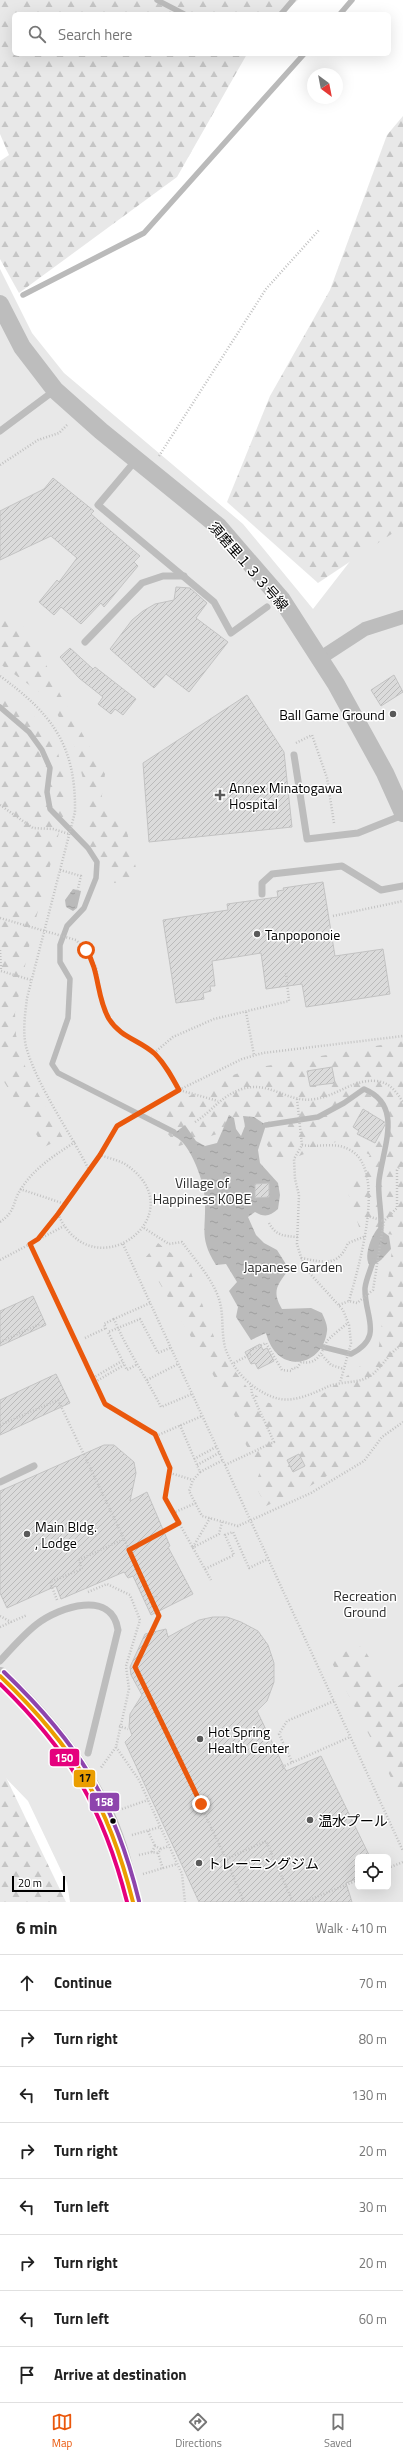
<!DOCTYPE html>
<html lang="en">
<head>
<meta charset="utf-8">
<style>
	:root { --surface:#fff; --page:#f6f6f6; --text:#222; --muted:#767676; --line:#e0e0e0; --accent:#ea580c }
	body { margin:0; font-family:"Titillium Web","Noto Sans JP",sans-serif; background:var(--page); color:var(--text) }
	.controls { position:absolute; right:12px; bottom:12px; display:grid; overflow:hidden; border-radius:6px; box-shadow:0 4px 16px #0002 }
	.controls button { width:36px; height:36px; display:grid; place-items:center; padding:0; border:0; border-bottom:1px solid var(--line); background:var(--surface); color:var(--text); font:20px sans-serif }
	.compass { position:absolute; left:307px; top:68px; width:36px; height:36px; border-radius:50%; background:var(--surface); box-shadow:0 4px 16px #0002; rotate:148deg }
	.scale { position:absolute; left:12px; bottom:10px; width:53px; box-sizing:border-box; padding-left:4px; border:2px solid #000; border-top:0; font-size:11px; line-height:14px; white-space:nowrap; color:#000; -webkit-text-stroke:3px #fff; paint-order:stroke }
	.stop { position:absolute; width:12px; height:12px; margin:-9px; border:3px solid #ea580c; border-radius:50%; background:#fff }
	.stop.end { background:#ea580c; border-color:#fff; box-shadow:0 1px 4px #0008 }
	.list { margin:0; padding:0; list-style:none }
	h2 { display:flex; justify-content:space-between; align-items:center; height:52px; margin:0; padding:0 16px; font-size:17px }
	h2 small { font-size:13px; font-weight:400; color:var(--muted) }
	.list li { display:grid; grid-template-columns:26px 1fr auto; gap:12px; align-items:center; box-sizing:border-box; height:56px; padding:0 16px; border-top:1px solid var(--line) }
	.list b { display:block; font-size:15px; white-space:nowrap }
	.list em { font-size:13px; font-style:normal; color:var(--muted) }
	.icon { flex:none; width:22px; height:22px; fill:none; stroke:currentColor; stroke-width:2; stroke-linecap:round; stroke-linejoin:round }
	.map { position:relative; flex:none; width:403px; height:1902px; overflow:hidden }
	.search { position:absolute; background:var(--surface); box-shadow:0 4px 16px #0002; left:12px; right:12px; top:12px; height:44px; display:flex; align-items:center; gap:10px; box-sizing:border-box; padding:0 14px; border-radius:6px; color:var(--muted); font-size:15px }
	.sheet { height:500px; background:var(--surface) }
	nav { display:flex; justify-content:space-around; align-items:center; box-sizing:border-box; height:56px; border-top:1px solid var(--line); background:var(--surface); font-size:11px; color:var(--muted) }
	nav a { display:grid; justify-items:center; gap:2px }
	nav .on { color:var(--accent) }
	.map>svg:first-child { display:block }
	.green { fill:#e8e8e8; fill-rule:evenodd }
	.forest { fill:url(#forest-firs) }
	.water { fill:url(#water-ripples) }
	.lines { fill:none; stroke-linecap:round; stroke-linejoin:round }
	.stream { stroke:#bababa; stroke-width:5.5 }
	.building { fill:url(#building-hatch); stroke:#c3c3c3 }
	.path { stroke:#c2c2c2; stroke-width:2.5; stroke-dasharray:1 2; stroke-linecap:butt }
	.service { stroke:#bdbdbd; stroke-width:7 }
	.minor { stroke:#bdbdbd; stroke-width:14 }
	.tertiary { stroke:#bdbdbd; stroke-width:18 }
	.bus-1-casing { stroke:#fff; stroke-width:7 }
	.bus-2-casing { stroke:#fff; stroke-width:7 }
	.bus-3-casing { stroke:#fff; stroke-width:7 }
	.bus-1 { stroke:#eb9e00; stroke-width:4 }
	.bus-2 { stroke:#e5007d; stroke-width:4 }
	.bus-3 { stroke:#8e44ad; stroke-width:4 }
	.route { stroke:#ea580c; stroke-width:5 }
	.poi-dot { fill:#595959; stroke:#fff; stroke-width:1.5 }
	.bus-dot { fill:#000; stroke:#fff; stroke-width:1.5 }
	.labels { text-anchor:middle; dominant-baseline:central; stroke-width:3; stroke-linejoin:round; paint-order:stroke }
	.street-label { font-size:14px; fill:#000; stroke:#fff }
	.poi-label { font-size:14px; fill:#000; stroke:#fff; text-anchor:start }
	.park-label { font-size:14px; fill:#2c2c2c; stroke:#fff }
	.line-badge { stroke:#fff; stroke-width:1.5 }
	.badge-label { font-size:11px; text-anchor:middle; font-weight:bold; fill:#fff }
	.pale-badge-label { font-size:11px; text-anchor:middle; font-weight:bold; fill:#111 }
</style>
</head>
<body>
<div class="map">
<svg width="403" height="1902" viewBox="0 0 403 1902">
	<defs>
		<pattern id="forest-firs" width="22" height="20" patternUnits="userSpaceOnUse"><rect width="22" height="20" fill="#e8e8e8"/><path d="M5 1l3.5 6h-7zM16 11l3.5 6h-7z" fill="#c5c5c5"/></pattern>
		<pattern id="water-ripples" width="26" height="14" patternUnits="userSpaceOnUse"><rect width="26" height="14" fill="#bababa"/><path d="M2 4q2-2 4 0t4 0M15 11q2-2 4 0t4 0" fill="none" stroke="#9e9e9e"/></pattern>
		<pattern id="building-hatch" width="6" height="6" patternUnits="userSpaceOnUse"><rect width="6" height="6" fill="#dbdbdb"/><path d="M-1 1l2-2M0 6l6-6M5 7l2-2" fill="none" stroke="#bababa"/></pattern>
	</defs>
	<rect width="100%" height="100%" fill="#fff"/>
	<path class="green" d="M0,269L32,333L64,373L243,524L313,609L379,524L403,520V1902H70L67,1883L28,1801L0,1772ZM358,1857H388V1887H358Z"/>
	<g class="forest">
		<polygon points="0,0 298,0 281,14 14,14 14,54 247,54 177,177 19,293 0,259 0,161 9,155 0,134"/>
		<polygon points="403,116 403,529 399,529 318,583 227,502 270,396 330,290 387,135"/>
		<polygon points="0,614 19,620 41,654 60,694 105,774 101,802 126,828 139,880 114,883 87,841 86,790 74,745 49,699 0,664"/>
		<polygon points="0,690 33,715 48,732 58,753 66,784 64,814 32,933 15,1013 16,1035 28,1076 63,1138 44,1147 3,1080 16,1069 0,1048"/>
		<polygon points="403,1041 403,1418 383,1429 362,1455 310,1486 266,1506 255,1485 261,1469 246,1445 230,1404 145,1258 158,1243 189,1267 218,1348 249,1390 265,1402 301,1410 378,1353 394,1235 360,1230 347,1190 370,1155 341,1140 278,1164 266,1143 268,1118 179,1146 151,1116 222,1079 250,1069"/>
		<polygon points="362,1646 390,1691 403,1683 403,1801 329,1657"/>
		<polygon points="0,1765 66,1902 0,1902"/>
	</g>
	<g class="water">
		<polygon points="73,889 81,891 77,908 73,911 66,907 65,900"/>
		<path d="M229,1115L234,1118L236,1129L241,1136L245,1126L243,1116L254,1117L266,1125L258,1150L260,1163L278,1183L280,1195L278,1209C270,1216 265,1218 255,1212L248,1217L256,1235L264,1243L277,1250L289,1269C278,1285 271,1290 282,1309L311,1308L322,1313C324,1318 328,1325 327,1331C323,1367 277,1376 266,1333L251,1340L236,1317L238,1307L229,1291L237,1282L226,1264L216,1265C199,1238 206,1230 205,1202C205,1185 195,1158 184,1144C181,1140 176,1137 172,1135L185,1125L196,1141L205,1146L217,1143Z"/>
		<path d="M378,1228L389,1236L391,1249L381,1260L371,1267C362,1259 371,1236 378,1228Z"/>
	</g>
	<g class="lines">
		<g class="stream">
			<polyline points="157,0 184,14"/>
			<polyline points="281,14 293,0"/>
			<polyline points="340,14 352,0"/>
			<polyline points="23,295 144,233 304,54"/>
			<polyline points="0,707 29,732 42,750 50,768 47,792 50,809 88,848 97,862 96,878 84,908 67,926 60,945 60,962 70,979 68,1018 52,1064 58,1073 174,1132"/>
			<path d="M266,1125L318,1117L344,1103L364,1089C403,1105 384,1144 379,1180C377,1198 384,1218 380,1235"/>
			<path d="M323,1347L351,1354C385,1337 364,1316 365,1288C366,1279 371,1269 373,1261"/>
		</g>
	</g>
	<g class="building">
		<polygon points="53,478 94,511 91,514 140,556 134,562 138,566 104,607 101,603 81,624 61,607 54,615 39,602 57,580 59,582 77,558 51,536 0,560 0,511 44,489"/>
		<polygon points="176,587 190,588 207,603 196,618 228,642 189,692 166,674 154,688 110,649 132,620 143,611 155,604 174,600"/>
		<polygon points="70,648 93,669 95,667 136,699 123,715 115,709 111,714 98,704 103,697 79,678 60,657"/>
		<polygon points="394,675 403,692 381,706 371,690"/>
		<polygon points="247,695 284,752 292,827 149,842 143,763"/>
		<polygon points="323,882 335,956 383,949 390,994 306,1007 302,984 266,989 261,953 212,961 215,986 210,986 211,991 203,993 204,999 176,1003 163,920 228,910 227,904 278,897 277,891 284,890 283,888"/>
		<polygon points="332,1067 335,1083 310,1086 307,1071"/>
		<polygon points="363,1109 386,1123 375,1143 357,1134 359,1131 353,1127"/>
		<polygon points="269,1183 269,1197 255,1198 255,1184"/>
		<polygon points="33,1296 46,1325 0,1346 0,1311"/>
		<polygon points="260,1344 263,1350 267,1348 274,1361 258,1369 255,1363 251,1364 245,1352"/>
		<polygon points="56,1374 70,1403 0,1435 0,1400"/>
		<polygon points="104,1445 114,1445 134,1462 136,1473 130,1501 147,1492 170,1546 168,1547 193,1594 151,1615 133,1576 128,1578 124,1572 61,1599 56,1586 7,1608 0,1593 0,1491"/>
		<polygon points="299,1454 305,1466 293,1472 287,1460"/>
		<polygon points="213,1617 227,1617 241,1622 258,1631 268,1645 274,1663 274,1682 267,1701 257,1711 286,1771 321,1756 369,1855 358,1857 358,1878 346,1883 352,1902 199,1902 125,1742 132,1735 129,1727 130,1714 142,1695 131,1675 130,1667 145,1634 166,1629 168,1637 199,1620"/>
	</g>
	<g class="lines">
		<g class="path">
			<polyline points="159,456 266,289 319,230"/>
			<polyline points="0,465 38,440 59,433 67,425"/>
			<path d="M0,676C52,714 76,745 75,812L27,998C25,1015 22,1034 27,1050C39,1089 70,1132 89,1170"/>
			<polyline points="296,743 312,735 327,778 334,823"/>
			<polyline points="0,805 33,828 53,829 69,834"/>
			<polyline points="60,870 81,876 77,893"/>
			<polyline points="333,916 403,901"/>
			<polyline points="0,918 76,940 86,950 96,967 102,1005 109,1019 118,1030 154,1053 166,1067 179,1090 218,1101"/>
			<polyline points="0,950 1,971"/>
			<polyline points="1,971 31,980"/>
			<polyline points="246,1012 254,1055"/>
			<polyline points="154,1053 173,1037 214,1019 289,1001 286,973"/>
			<polyline points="297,1099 302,1145 294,1159 295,1179 299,1195 297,1244 304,1267 343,1310 349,1325 351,1343 340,1383"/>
			<path d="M195,1122C214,1110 219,1097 242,1089C270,1080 288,1104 315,1099C337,1096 353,1079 376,1081C389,1082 396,1091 403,1102"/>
			<path d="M302,1145C319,1148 335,1141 350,1150C388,1170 358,1269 349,1301"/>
			<polyline points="20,1189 65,1204"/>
			<path d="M58,1214C93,1294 199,1213 125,1164C118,1160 108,1158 100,1155"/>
			<polyline points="367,1216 384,1221"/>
			<path d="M0,1222C17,1210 11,1204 21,1189C34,1168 55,1155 75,1142"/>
			<path d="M269,1223C276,1236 284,1236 298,1237"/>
			<path d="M144,1228L169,1244L182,1242C195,1260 212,1278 219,1299C224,1314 221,1331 225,1347C232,1371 256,1394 280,1399C295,1402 314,1393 327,1387C342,1380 359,1385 373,1374C384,1364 390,1352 403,1344"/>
			<polyline points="38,1239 100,1155 117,1126 179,1090 242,1059 263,1053 403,1036"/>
			<polyline points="30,1244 105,1404 155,1434 170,1468 165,1498 211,1580"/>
			<polyline points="123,1244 403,1851"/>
			<path d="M301,1258C323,1262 338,1268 348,1243L366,1236"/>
			<polyline points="0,1260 64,1226"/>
			<path d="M150,1303L114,1319C127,1350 146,1377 161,1407L192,1394"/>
			<polyline points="339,1305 349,1301 357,1303 373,1290 384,1221 397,1208 397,1170 403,1161"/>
			<polyline points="106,1329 104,1324 114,1319"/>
			<polyline points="85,1338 106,1328"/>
			<polyline points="0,1342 40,1324"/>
			<polyline points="322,1355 331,1365 344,1369"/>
			<path d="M234,1363L251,1354L249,1351L266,1343L282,1370L291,1371L293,1368H297L301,1362C317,1365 321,1354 327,1341C328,1339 345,1325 348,1323"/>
			<polyline points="136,1365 127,1370 108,1332 140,1319 158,1353 170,1348"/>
			<polyline points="93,1378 122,1361"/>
			<polyline points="147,1380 178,1364"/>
			<polyline points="95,1382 124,1365"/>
			<polyline points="0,1425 58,1400 124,1539"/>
			<polyline points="180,1425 200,1472 193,1480 189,1491 202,1516 238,1526 311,1493 364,1461 382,1437 403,1422"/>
			<polyline points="156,1436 202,1416"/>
			<polyline points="194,1459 216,1447"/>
			<polyline points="197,1465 219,1453"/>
			<polyline points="225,1465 274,1442 252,1394 251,1386"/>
			<polyline points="200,1472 223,1460"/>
			<polyline points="170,1473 193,1480"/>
			<polyline points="173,1513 196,1503"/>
			<polyline points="193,1547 210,1518"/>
			<polyline points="192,1548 219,1534 222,1522"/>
			<polyline points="129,1550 159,1616 135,1667 226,1859 266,1841 293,1902"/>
			<polyline points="205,1569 234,1555 225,1535 233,1532 249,1568 268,1559"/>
			<polyline points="88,1592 107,1584 130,1595 140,1620 126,1666 129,1689 116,1747 100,1769"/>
			<polyline points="151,1599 157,1596"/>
			<polyline points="57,1600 50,1582 82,1569 79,1560 124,1539 129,1550 179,1523"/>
			<polyline points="0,1616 11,1622"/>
			<polyline points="0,1627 27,1615"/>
			<polyline points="119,1726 128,1729"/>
			<polyline points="116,1747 139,1780 182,1874 185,1902"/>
			<polyline points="292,1762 279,1734 287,1721 334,1701"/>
			<polyline points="282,1767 350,1737"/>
			<polyline points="122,1809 148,1800"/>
			<polyline points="148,1831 155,1846"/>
			<polyline points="132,1835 160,1827"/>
			<polyline points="152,1852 155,1846 161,1849"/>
			<polyline points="158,1853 163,1869"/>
			<polyline points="139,1855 152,1852 158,1853 161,1849 169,1846"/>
			<polyline points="226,1859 244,1902"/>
			<polyline points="388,1868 403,1862"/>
			<polyline points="143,1874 177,1864"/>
			<polyline points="304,1902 358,1880"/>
		</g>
		<g class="service">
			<polyline points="0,431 55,390"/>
			<polyline points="136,460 98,505 214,602 231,633 267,607"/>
			<polyline points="85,642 142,583 163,576 184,576"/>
			<polyline points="294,755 307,839 358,833 403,815"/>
			<polyline points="262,894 262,883 272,874 342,866 381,890 403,886"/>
			<polyline points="0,1482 34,1466"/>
			<path d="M0,1661C11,1649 24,1634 37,1624C59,1607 112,1589 118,1630L88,1753"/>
		</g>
		<polyline class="minor" points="319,659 365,629 403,617"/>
		<g class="tertiary">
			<polyline points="0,304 22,347 55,390 101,431 218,526 282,600 336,684 385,773 403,813"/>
			<path d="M0,1676C44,1717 82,1763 107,1818C119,1845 126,1874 133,1902"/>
		</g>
		<defs>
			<path id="bus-1" d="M0,1676C74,1747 108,1802 133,1902"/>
			<path id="bus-2" d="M0,1684C70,1752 103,1808 127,1902"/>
			<path id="bus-3" d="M4,1672C79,1744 114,1800 139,1901"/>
		</defs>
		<use href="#bus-1" class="bus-1-casing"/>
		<use href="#bus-2" class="bus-2-casing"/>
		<use href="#bus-3" class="bus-3-casing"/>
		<use href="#bus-1" class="bus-1"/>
		<use href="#bus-2" class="bus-2"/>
		<use href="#bus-3" class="bus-3"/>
	</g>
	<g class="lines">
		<path class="route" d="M86,950C100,971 96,997 109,1019C121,1038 140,1040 155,1054C165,1064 172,1077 179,1090L117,1126L100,1155L58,1214L38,1239L30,1244L105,1404L155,1434L170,1468L165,1498L179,1523L129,1550L159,1616L135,1667L201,1804"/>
	</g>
	<g class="poi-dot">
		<circle cx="393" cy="714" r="4"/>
		<path d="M218 789h4v4h4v4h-4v4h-4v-4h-4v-4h4z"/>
		<circle cx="257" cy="934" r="4"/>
		<circle cx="27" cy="1534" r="4"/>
		<circle cx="200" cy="1739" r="4"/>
		<circle cx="310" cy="1820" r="4"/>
		<circle cx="199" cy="1863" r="4"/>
	</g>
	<circle class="bus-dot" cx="113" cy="1821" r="3.5"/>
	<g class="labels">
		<g class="street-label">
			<text transform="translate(249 566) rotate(49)">須磨里１３３号線</text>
		</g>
		<g class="poi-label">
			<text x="385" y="714" text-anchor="end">Ball Game Ground</text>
			<text x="229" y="787">Annex Minatogawa<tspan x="229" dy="16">Hospital</tspan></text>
			<text x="265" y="934">Tanpoponoie</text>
			<text x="35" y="1526">Main Bldg.<tspan x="35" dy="16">, Lodge</tspan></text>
			<text x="208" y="1731">Hot Spring<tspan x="208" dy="16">Health Center</tspan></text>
			<text x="318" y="1820">温水プール</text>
			<text x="207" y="1863">トレーニングジム</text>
		</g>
		<g class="park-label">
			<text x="202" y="1182">Village of<tspan x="202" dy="16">Happiness KOBE</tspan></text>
			<text x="293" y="1266">Japanese Garden</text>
			<text x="365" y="1595">Recreation<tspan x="365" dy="16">Ground</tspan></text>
		</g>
	</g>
	<g class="line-badge">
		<rect x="49" y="1748" width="31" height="19" rx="4" fill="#e5007d"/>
		<rect x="73" y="1769" width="23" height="19" rx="4" fill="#eb9e00"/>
		<rect x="89" y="1792" width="31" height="20" rx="4" fill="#8e44ad"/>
	</g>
	<g class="badge-label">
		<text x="64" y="1762">150</text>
		<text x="104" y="1806">158</text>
	</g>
	<g class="pale-badge-label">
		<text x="85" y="1782">17</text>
	</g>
</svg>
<div class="controls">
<button><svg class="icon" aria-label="locate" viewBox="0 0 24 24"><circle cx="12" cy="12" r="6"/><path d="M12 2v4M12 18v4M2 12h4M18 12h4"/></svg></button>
</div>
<svg class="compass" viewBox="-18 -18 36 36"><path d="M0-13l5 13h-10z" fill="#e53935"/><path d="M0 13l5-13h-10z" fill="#767676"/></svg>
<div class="scale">20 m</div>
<div class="stop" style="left:86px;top:950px"></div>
<div class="stop end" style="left:201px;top:1804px"></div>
<div class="search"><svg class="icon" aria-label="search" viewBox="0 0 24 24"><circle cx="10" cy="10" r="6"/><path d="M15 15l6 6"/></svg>Search here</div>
</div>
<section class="sheet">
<h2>6 min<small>Walk · 410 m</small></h2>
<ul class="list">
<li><svg class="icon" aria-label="ahead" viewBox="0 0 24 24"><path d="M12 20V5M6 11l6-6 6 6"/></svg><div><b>Continue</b></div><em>70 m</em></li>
<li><svg class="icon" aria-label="right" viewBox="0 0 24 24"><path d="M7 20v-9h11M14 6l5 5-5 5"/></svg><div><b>Turn right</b></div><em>80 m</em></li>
<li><svg class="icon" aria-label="left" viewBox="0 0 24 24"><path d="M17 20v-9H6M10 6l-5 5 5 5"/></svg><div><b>Turn left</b></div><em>130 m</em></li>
<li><svg class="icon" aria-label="right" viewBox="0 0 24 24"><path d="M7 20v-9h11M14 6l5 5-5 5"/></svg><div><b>Turn right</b></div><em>20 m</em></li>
<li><svg class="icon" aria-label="left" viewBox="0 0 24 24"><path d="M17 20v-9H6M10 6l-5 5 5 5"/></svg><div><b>Turn left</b></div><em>30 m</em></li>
<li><svg class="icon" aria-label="right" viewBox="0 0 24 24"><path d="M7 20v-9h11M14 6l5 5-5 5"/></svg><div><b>Turn right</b></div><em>20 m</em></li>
<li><svg class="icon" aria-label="left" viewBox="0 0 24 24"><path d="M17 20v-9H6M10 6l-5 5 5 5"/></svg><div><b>Turn left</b></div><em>60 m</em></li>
<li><svg class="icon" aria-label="arrive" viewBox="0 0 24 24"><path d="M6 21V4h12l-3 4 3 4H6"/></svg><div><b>Arrive at destination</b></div></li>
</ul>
</section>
<nav>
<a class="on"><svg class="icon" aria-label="map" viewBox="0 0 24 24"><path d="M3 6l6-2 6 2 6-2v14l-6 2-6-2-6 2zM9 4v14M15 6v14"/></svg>Map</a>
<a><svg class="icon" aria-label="directions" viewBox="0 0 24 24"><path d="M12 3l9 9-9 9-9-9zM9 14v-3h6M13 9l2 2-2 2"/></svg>Directions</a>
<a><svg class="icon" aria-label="saved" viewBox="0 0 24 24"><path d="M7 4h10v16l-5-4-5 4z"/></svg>Saved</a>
</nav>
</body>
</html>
